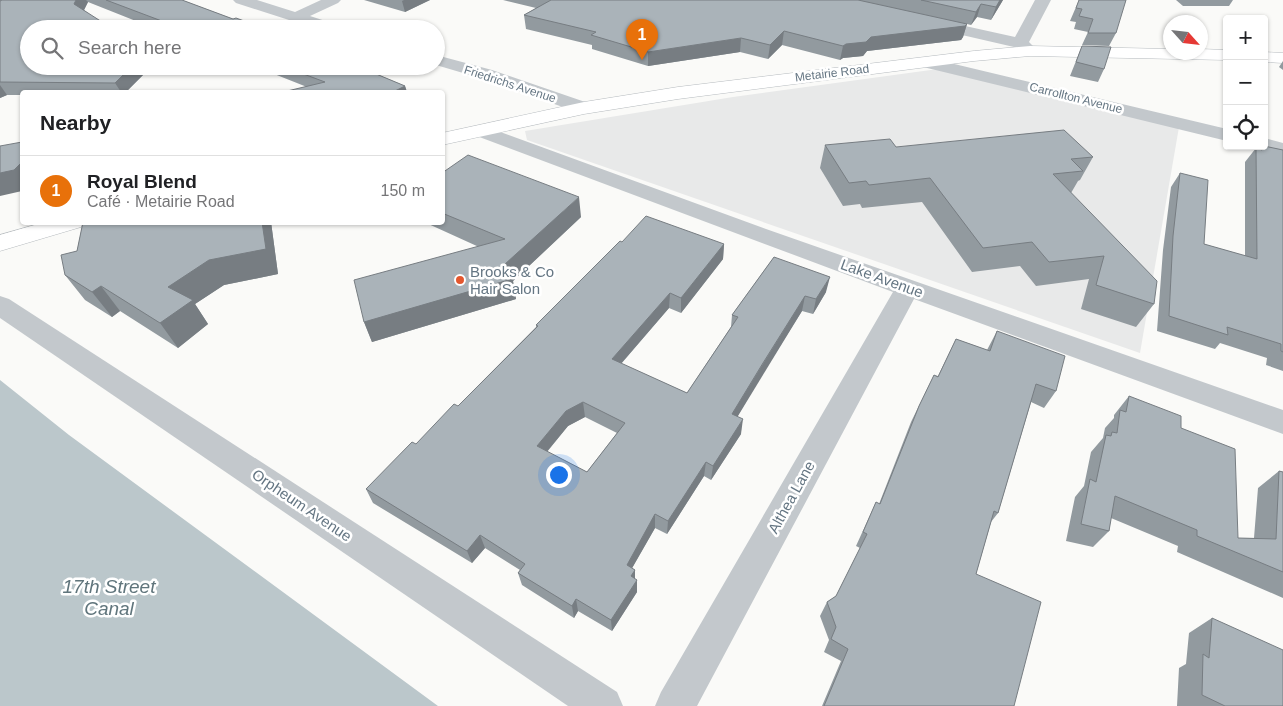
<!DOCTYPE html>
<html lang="en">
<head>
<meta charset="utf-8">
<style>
	:root { --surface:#fff; --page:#f2f2f2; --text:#202124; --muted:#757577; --line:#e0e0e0; --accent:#e4572e }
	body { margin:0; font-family:Arial,sans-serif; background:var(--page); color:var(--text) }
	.controls { position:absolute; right:15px; top:15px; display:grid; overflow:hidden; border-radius:5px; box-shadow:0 1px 4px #0004 }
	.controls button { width:45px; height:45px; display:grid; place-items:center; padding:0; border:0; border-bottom:1px solid var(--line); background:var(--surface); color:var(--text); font:25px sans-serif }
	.compass { position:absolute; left:1163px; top:15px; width:45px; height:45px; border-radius:50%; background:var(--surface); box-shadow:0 1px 4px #0004; rotate:117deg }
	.you { position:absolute; left:558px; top:474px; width:18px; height:18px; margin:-12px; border:4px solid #fff; border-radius:50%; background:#1a73e8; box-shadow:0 0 0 8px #1a73e833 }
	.badge { display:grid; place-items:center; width:32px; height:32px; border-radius:50%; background:var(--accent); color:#fff; font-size:16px; font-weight:700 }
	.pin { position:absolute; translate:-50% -41px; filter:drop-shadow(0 1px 2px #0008) }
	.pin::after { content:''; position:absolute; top:26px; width:18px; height:15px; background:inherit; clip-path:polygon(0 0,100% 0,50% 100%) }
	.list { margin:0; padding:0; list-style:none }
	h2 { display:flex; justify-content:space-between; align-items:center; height:65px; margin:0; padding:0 20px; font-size:21px }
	h2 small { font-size:16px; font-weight:400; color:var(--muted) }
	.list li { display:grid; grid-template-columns:32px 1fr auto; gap:15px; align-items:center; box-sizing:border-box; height:70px; padding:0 20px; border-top:1px solid var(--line) }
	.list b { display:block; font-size:19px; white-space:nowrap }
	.list p { margin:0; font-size:16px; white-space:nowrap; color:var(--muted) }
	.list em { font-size:16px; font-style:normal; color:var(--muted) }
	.icon { flex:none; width:28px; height:28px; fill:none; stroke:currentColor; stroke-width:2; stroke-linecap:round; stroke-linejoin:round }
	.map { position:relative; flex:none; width:1283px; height:706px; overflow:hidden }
	.search { position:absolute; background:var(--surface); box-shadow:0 1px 4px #0004; left:20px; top:20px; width:425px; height:55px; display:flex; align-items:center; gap:12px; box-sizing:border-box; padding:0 18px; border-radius:28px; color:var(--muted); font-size:19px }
	.panel { position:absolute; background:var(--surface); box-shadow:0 1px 4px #0004; left:20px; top:90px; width:425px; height:135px; border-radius:5px }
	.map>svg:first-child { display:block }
	.built { fill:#e8e9e9 }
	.water { fill:#bbc7cb }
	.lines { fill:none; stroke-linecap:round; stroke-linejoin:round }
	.major-casing { stroke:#b5babe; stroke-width:1 }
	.minor { fill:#c3c8cc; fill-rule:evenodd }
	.major { fill:#fff; fill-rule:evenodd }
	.wall { fill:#929a9f; fill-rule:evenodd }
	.shaded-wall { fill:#777d82 }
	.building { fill:#aab3b9; stroke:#777d82; fill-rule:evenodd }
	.poi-dot { fill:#e4572e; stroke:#fff; stroke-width:2 }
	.labels { text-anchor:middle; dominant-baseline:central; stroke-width:5; stroke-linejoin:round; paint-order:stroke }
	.far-street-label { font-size:12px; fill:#657683; stroke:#fff }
	.poi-label { font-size:15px; fill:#657683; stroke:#fff; text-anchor:start }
	.street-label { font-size:15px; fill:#657683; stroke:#fff }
	.near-water-label { font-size:19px; font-style:italic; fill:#60757c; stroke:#fff }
</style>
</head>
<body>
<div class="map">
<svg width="1283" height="706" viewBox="0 0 1283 706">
	<rect width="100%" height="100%" fill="#fafaf8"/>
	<polygon class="built" points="938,69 1179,127 1140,353 527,140 525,131 733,97"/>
	<polygon class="water" points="0,380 69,435 438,706 0,706"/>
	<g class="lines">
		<defs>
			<g id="major">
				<polygon points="1030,46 1170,49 1170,52 1200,52 1200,49 1227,50 1227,60 1030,56 974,61 678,99 584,114 442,145 442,133 584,102 678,87 974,51"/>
				<polygon points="1264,52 1283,53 1283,63 1264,62"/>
				<polygon points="45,222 84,222 81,227 0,251 0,235"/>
			</g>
		</defs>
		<use href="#major" class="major-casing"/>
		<g class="minor">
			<polygon points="233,0 257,0 295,12 321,0 341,0 338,3 310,16 341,26 343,29 317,29 236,3"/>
			<path d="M1035,0H1051L1029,42L1038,51L1036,55C1026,57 1022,53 1014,47L923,26L921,23L923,20L929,18L1015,37Z"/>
			<polygon points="436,55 492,70 591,104 593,108 591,112 584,114 577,112 480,78 436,65"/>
			<polygon points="925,57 1227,129 1227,141 919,66 916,62 919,58"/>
			<polygon points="481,125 766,229 1283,410 1283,434 914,299 697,706 655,706 661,692 893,292 474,135 471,131 474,127"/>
			<polygon points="1264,138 1283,143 1283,155 1257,148 1255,146 1264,146"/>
			<polygon points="0,296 9,299 617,692 623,706 568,706 0,318"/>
		</g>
		<use href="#major" class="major"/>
	</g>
	<g class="wall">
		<polygon points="0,0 182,0 233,19 266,29 156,29 88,2 84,10 152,66 126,92 22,92 22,95 7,95 0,98"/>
		<polygon points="364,0 430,0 405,12"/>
		<polygon points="503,0 1003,0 991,20 977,17 971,25 967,24 963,37 961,40 867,51 863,56 843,58 840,60 782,45 768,59 740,52 648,66 592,49 592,45 526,29 524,15 536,8"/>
		<polygon points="1079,0 1116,33 1109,46 1082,45 1088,32 1074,29 1076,22 1070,21"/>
		<polygon points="1176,0 1233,0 1229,6 1183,6"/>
		<polygon points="1082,46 1104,69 1098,82 1070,76"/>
		<polygon points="1283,61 1283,70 1279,67"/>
		<polygon points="254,66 357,66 405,86 407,92 283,92 307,87"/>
		<polygon points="825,145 896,147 1093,157 1080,180 1078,181 1071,193 1154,304 1136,327 1081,309 1089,279 1036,286 1020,266 972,272 922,202 862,208 860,204 843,206 820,168"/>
		<polygon points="1262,146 1283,150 1283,371 1266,365 1267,358 1220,343 1215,349 1157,331 1163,250 1171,187 1180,173 1204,244 1245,256 1245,162 1256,148 1260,149"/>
		<polygon points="442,173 581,217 513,281 516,299 372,342 364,322 479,247 424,222 442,222"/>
		<polygon points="83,222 271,222 278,274 224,285 195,304 208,324 178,348 120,311 112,317 85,300 65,275 77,251"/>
		<path d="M724,244L723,259L681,313L669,308L621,364L687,393L731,327L732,315L774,257L826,292L813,314L802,311L760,378L737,417L741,434L711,480L704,476L667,534L655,528L632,568L635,570V579L637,592L612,631L578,611L574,618L522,585L518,573L520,570L485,548L472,563L373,503L366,489L458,406L536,327V325ZM585,417L617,433L587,472L547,452L568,426Z"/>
		<polygon points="997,331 1056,391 1044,408 1031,402 998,513 991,522 976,574 1014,706 822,706 841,661 824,652 829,640 820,616 827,602 836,596 860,548 856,546 876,502 879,504 911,422 934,375 938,376 956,339 987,350"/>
		<polygon points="1129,396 1181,428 1238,538 1254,538 1258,488 1279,471 1283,472 1283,598 1177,552 1178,546 1111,518 1109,531 1093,547 1066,541 1075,497 1084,486 1091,452 1103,438 1105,428 1114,418 1114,415"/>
		<polygon points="1212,618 1283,706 1177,706 1179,668 1186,664 1189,633"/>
	</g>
	<g class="shaded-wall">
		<polygon points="76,0 86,0 88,2 81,16 74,4"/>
		<polygon points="404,0 430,0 405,12 402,1"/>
		<polygon points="1000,0 1003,0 991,20 996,7"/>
		<polygon points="981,4 977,17 971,25 976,12"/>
		<polygon points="967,24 963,37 961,40 867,51 863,56 843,58 840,60 843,46 846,44 871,37"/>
		<polygon points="784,31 782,45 768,59 770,45"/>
		<polygon points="741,38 740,52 648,66 648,52"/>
		<polygon points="132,66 152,66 126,92 121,92 115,83"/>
		<polygon points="0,85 7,95 0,98"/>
		<polygon points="405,86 407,92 393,92"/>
		<polygon points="22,162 22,191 0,196 0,173"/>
		<polygon points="579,197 581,217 513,281 516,299 372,342 364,322 505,264"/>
		<polygon points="262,222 271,222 278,274 224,285 195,304 208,324 178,348 160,323 168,287"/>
		<polygon points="724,244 723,259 681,313 681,298"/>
		<polygon points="830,277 826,292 813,314 816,299"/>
		<polygon points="101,286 120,311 112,317 92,292"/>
		<polygon points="670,293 669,308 612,374 612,359"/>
		<polygon points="805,296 802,311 730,429 732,414"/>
		<polygon points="583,402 585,417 568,426 539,461 537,446 566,411"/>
		<polygon points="743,419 741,434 711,480 713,466"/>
		<polygon points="706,462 704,476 667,534 668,521"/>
		<polygon points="655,514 655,528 627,577 627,565"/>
		<polygon points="480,535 485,548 472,563 467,551"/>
		<polygon points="635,570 635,582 631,576"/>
		<polygon points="637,580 637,592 612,631 611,620"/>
		<polygon points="576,599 578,611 574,618 572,606"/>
	</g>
	<g class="building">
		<polygon points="2,0 76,0 74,4 113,29 29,29 29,66 132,66 115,83 0,82 0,1"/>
		<polygon points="106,0 182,0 233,19 236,18 266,29 183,29"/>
		<polygon points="551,0 858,0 967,24 965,26 871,37 866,42 846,44 843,46 784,31 770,45 741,38 648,52 591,35 596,32 524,15"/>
		<polygon points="921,0 1000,0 996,7 981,4 976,12"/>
		<polygon points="1079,0 1126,0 1116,33 1088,33 1093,19 1079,16 1082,9 1076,8"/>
		<polygon points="1082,46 1111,47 1104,69 1076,62"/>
		<polygon points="282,66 357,66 405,86 393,92 293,92 290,91 291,92 283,92 325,82"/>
		<polygon points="1064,130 1093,157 1071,159 1083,171 1053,174 1157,281 1154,304 1096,285 1104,256 1049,262 1032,242 983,248 930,178 869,185 866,181 849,183 825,145 890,139 896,147"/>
		<polygon points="22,142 22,162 14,170 0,173 0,146"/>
		<polygon points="1262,146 1264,146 1283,150 1283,352 1281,351 1281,344 1227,327 1228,335 1169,316 1173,236 1180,173 1208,180 1204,244 1257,259 1256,148 1262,150"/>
		<polygon points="468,155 579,197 505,264 512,279 364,322 354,280 505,239 442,213 442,173"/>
		<path d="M646,216L724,244L681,298L670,293L612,359L687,393L738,317L732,315L774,257L830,277L816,299L805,296L763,363L732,414L743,419L713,466L706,462L668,521L655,514L627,565L635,570L631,576L637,580L611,620L576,599L572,606L518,573L525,564L480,535L467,551L366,489L412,442L416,444L454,404L458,406L538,326L536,325L620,241L622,242ZM583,402L625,423L587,472L537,446L566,411Z"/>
		<polygon points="83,222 262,222 266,249 209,260 168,287 193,300 160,323 101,286 92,292 65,275 61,255 77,251"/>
		<polygon points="997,331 1065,356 1056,391 1036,384 998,513 994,511 976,574 1041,602 1014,706 824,706 848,649 831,639 836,627 827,602 836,596 867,534 863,532 876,502 880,504 919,406 934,375 938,377 956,339 990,351"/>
		<polygon points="1129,396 1181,416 1181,428 1235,449 1238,538 1276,539 1279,471 1283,472 1283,572 1197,536 1197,530 1115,496 1109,531 1081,524 1090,479 1096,482 1106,435 1111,436 1112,432 1117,433 1120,410 1126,412"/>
		<polygon points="1212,618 1283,650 1283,706 1225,706 1202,695 1203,654 1209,658"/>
	</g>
	<circle class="poi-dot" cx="460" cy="280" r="5"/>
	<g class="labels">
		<g class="far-street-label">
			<text transform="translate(832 73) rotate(-7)">Metairie Road</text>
			<text transform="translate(510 84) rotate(18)">Friedrichs Avenue</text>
			<text transform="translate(1076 98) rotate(14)">Carrollton Avenue</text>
		</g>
		<g class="poi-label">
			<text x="470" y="271">Brooks &amp; Co<tspan x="470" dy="17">Hair Salon</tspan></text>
		</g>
		<g class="street-label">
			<text transform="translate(882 278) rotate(20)">Lake Avenue</text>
			<text transform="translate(791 497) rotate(-61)">Althea Lane</text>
			<text transform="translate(302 505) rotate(34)">Orpheum Avenue</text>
		</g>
		<g class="near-water-label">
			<text x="109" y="586">17th Street<tspan x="109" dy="22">Canal</tspan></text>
		</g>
	</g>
</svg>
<div class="controls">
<button>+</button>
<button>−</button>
<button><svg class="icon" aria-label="locate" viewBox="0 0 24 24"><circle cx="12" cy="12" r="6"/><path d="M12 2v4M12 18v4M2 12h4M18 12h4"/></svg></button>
</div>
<svg class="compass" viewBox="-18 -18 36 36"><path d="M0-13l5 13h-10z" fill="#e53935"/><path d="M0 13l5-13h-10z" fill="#757577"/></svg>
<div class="you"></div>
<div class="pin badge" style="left:642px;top:60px;background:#e8710a">1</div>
<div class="search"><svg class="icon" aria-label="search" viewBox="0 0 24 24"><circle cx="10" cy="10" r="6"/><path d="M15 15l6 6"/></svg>Search here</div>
<section class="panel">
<h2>Nearby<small></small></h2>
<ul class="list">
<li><span class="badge" style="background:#e8710a">1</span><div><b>Royal Blend</b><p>Café · Metairie Road</p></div><em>150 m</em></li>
</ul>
</section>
</div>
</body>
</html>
